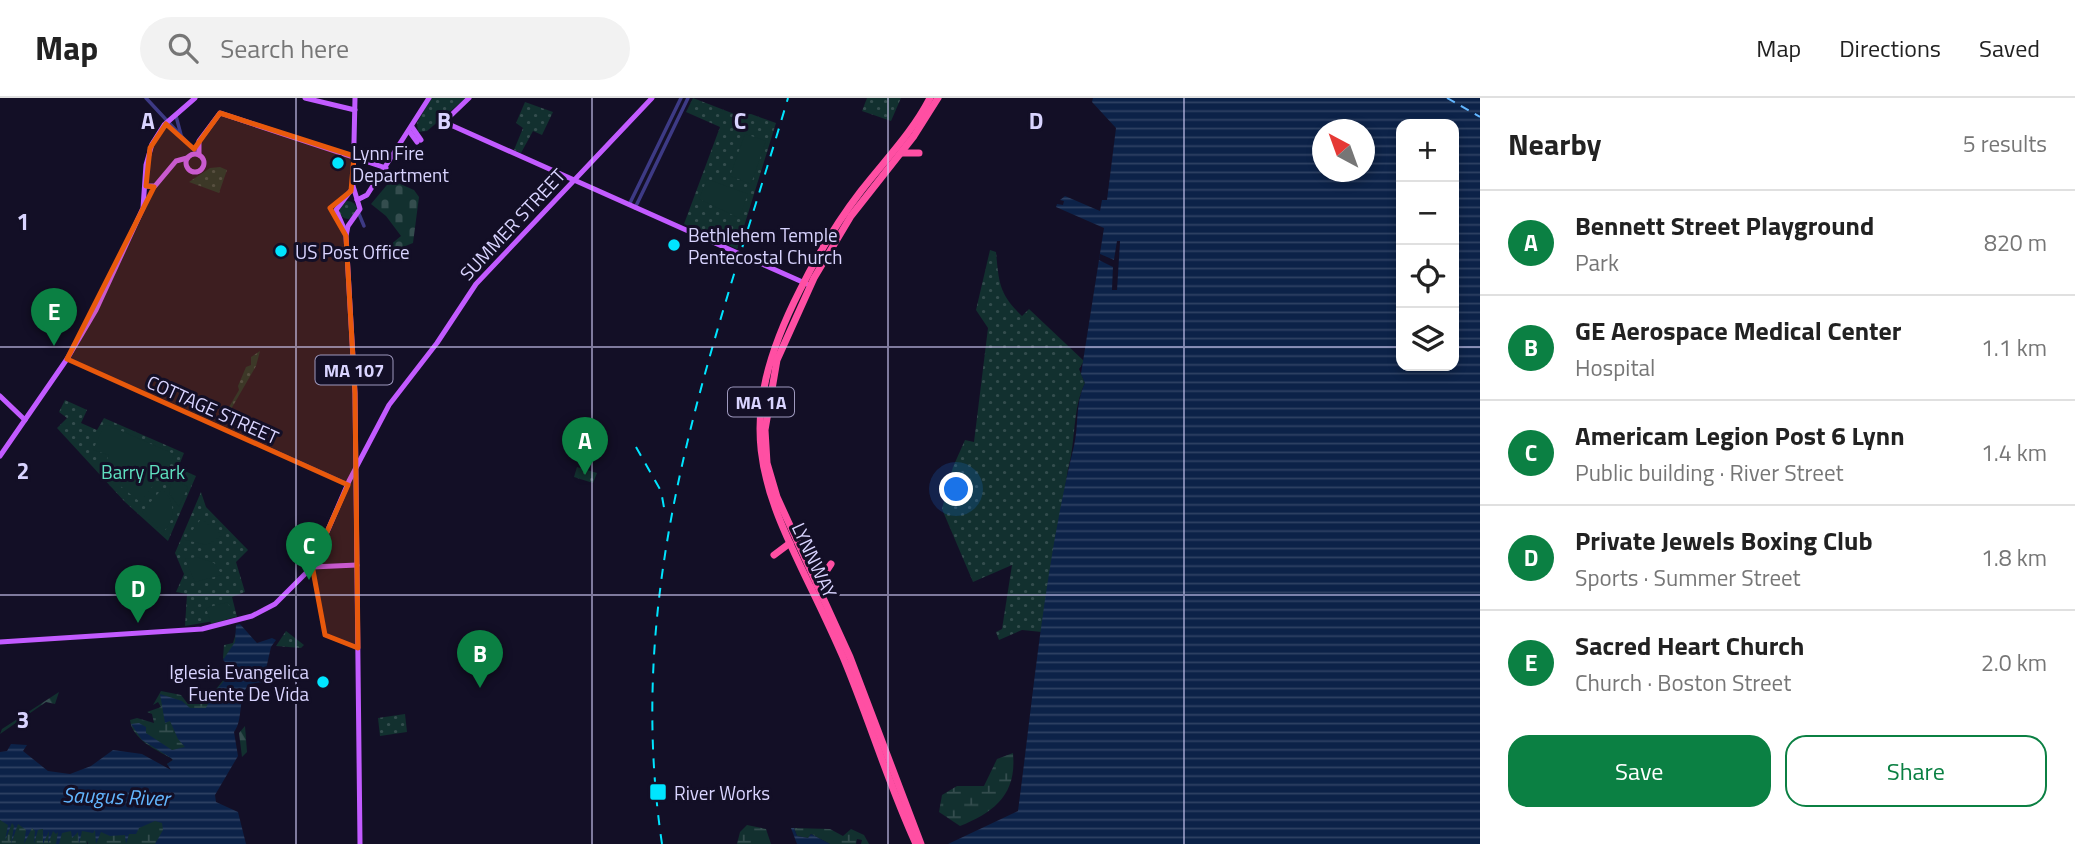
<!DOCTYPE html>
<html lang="en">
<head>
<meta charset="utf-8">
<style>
	:root { --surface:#fff; --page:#f2f2f2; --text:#222; --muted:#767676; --line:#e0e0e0; --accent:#0b8043 }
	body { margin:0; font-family:"Titillium Web",sans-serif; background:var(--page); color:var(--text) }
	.controls { position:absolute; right:21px; top:21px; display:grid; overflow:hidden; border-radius:14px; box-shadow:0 4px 10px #0003 }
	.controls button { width:63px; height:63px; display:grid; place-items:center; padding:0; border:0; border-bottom:2px solid var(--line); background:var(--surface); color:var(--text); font:35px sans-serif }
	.compass { position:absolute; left:1312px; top:21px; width:63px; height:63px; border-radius:50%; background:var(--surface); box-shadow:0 4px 10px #0003; rotate:319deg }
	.you { position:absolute; left:957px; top:392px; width:24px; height:24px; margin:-18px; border:5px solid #fff; border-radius:50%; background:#1a73e8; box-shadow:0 0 0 10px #1a73e833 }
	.badge { display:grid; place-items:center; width:46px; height:46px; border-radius:50%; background:var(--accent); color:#fff; font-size:23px; font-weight:700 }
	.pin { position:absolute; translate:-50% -58px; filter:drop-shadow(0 2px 4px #0008) }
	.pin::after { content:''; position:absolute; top:37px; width:24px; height:21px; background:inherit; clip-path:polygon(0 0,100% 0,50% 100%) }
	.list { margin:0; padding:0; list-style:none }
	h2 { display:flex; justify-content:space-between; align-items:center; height:91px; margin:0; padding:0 28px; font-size:30px }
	h2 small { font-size:23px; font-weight:400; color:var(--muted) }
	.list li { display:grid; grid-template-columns:46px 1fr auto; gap:21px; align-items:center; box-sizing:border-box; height:105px; padding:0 28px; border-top:2px solid var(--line) }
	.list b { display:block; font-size:26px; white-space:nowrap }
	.list p { margin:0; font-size:23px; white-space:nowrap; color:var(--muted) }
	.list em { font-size:23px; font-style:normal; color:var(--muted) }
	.actions { display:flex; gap:14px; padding:21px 28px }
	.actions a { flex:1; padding:16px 0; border:2px solid var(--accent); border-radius:21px; text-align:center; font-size:24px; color:var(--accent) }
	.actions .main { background:var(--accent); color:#fff }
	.icon { flex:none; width:38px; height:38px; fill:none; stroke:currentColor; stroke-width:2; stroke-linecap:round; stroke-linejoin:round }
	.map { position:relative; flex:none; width:1480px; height:746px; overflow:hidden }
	header { display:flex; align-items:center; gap:42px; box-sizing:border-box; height:98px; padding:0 35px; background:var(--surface); border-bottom:2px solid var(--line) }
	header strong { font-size:33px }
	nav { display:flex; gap:38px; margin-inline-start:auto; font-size:24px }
	.search { width:490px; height:63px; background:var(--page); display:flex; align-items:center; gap:18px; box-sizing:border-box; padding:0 24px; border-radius:38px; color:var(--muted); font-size:26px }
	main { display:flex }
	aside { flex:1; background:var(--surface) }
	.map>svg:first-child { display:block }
	.green { fill:url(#green-dots) }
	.forest { fill:url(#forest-firs) }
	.wetland { fill:url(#wetland-marsh) }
	.cemetery { fill:url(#cemetery-stones) }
	.pitch { fill:#12302f }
	.water { fill:url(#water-rules); fill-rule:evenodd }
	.pier { fill:#130f26 }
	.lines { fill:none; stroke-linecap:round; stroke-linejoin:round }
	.ferry { stroke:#62b6ff; stroke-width:2; stroke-dasharray:9 7; stroke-linecap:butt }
	.minor { stroke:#3d3a85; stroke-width:3.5 }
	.major { stroke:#c25bff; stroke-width:5 }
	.highway { stroke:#ff4fa3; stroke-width:7 }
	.rail { stroke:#00e5ff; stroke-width:2; stroke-dasharray:10 9; stroke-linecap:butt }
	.marked { fill:#e8590c; fill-opacity:0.2; stroke:#e8590c; stroke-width:5; stroke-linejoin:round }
	.grid { fill:none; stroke:#d9d4ff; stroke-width:2; stroke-opacity:0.55 }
	.poi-dot { fill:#00e5ff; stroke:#130f26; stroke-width:2.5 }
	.labels { text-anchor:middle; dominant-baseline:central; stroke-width:6; stroke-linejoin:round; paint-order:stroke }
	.shield { fill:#130f26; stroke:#9e99be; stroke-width:2 }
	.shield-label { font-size:18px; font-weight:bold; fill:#d9d4ff }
	.poi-label { font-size:19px; fill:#d9d4ff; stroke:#130f26; text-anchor:start }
	.street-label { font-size:19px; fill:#d9d4ff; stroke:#130f26 }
	.park-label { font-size:19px; fill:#5fe0c0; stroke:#130f26 }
	.water-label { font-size:21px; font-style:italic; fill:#62b6ff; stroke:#130f26 }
	.grid-label { font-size:23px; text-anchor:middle; font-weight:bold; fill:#d9d4ff; stroke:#130f26; stroke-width:6; stroke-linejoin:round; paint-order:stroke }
</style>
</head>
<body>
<header>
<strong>Map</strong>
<div class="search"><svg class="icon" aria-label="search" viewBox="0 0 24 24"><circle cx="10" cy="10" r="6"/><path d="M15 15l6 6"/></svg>Search here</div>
<nav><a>Map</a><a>Directions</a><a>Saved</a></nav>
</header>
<main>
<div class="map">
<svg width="1480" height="746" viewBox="0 0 1480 746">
	<defs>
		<pattern id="green-dots" width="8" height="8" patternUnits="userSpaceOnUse" patternTransform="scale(1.75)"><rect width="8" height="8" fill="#12302f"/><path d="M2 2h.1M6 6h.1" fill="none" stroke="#344d4e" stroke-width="1.8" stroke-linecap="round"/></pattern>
		<pattern id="forest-firs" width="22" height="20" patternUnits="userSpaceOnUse" patternTransform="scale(1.75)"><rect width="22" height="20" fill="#12302f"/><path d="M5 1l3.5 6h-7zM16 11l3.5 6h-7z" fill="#344d4e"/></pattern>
		<pattern id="wetland-marsh" width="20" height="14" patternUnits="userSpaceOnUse" patternTransform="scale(1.75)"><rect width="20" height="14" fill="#12302f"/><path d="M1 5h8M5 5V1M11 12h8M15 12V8" fill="none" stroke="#344d4e"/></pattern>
		<pattern id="cemetery-stones" width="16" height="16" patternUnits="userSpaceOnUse" patternTransform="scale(1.75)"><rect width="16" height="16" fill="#12302f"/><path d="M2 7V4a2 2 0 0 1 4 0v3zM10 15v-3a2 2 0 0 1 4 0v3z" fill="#344d4e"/></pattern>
		<pattern id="water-rules" width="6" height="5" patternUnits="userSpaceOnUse" patternTransform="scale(1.75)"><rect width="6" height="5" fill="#0c2248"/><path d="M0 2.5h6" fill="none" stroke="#2f4163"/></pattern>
	</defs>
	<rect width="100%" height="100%" fill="#130f26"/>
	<g class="green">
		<polygon points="431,0 466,0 427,33 418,34 417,25"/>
		<polygon points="693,0 737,17 751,16 776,25 737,151 684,126 720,29 686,14"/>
		<polygon points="867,0 901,0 891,23 862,13"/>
		<polygon points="525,4 553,14 542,37 533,33 521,55 514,52 523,30 516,25"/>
		<polygon points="220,69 227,72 219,95 189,84 210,70"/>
		<circle cx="348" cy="112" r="9"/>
		<path d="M990,152L996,154C999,185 999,196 1022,218L1029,211L1084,263L1079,271L1085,285C1072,311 1076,344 1068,371L1042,534L1022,532L999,542L996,534L1002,531L1012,467L973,484L942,411L953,369L965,342L974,344L988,230L976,212Z"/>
		<polygon points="260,253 256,268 230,313 229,309 239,292 238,288 246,269 251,267 251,259"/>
		<polygon points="65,302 87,312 81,325 97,332 104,320 184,355 178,370 196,378 168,443 125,404 57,330 67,320 59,314"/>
		<polygon points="577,369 597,375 593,385 574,379"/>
		<polygon points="201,394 206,409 248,452 236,464 245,494 232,499 237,519 185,528 187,496 176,494 184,476 175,455"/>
		<polygon points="286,533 304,547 301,550 276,548"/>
		<polygon points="405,616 407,634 380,638 378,620"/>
	</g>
	<g class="forest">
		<polygon points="59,594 55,606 46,604 0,636 2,631"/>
		<polygon points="245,628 247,654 242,659 239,635"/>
	</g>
	<g class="wetland">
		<path d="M237,532L247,555L172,671L167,666L173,662L171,660C156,652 132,641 130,622L137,620L154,625L152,616L147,614L161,609L158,604L153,607L161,593L181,597L188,606H204L229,575V569L223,560L224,547L233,545Z"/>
		<path d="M1013,655C1017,697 994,714 960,728L939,714L942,697L957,688H984L997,661Z"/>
		<polygon points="0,716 149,720 169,724 161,746 88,746 88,743 87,746 0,746"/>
		<polygon points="747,727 766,731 771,746 737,746 740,734"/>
		<polygon points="794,730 830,731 843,738 851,731 864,737 869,746 861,746 862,742 857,741 856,746 830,746 811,736 808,740 797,738"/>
	</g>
	<polygon class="cemetery" points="391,82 414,92 419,99 413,145 398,151 389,148 401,138 386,118 371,106"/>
	<g class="pitch">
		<polygon points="745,36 766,43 751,86 730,78"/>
		<polygon points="707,81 748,96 739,120 699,101"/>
		<polygon points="108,327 174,356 166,376 154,367 149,379 156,384 140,404 118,386 134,377 106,364 109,357 93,352 104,328"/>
		<polygon points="172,380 188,389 179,409 169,395"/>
		<path d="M162,391C176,404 176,421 162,435L142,414Z"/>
		<polygon points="201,421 223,437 207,447 185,442"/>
		<polygon points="197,459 214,465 222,477 195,484 185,461"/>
		<polygon points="228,504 232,520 211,526 206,510"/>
	</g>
	<g class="water">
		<path d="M1093,0H1480V746H948L1018,713C1034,592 1045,466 1074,348C1079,328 1075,305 1085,285L1081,276L1104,130L1056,109L1057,106L1063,107L1064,103L1060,102L1065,98L1100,113L1102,102H1107L1116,30L1092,4ZM1401,26H1454V268H1401ZM1322,32H1364V74H1322Z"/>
		<path d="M240,526L257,545L272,540L276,542L271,549L263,584L249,586C237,600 244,621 234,634L238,658L215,697L216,704L238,714L246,746H155L163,732L162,725L155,723L139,730L136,736H129L126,746L125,737L110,738L101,734L96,746L95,732L93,735L82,733L79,746L78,734L72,740L71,733L62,735L59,746H56L58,734L56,736L53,733L48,746L49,733L43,746V731L38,732L34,746L35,733L32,730L24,746L26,732L18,726L11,746L14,728L12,725L5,743L8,727L0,722V654L7,653L11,646L27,647L23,653L48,673L70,676L91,668L113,652L142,656L171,672L167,666L173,662L171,660L142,642L131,626L139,625L146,629V635L172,652L185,649L178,641L170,623L165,625L160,596L182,603L190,610H206C213,594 224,583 236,569L235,565L229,568L223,562L235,544L236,527Z"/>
		<polygon points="791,730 794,730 797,738 808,740 811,736 830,746 797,746"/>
	</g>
	<polygon class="pier" points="1117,143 1120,143 1117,192 1112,192 1113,169 1099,162 1100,156 1114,162"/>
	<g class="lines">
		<polyline class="ferry" points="1447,0 1480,19"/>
		<g class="minor">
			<polyline points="146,0 198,56"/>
			<polyline points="176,18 181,37"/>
			<polyline points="629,107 681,0"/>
			<polyline points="635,110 688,0"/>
			<polyline points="359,116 364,128"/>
			<polyline points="67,261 348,386"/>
			<polyline points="312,469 325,537 358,550"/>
		</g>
		<g class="major">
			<polyline points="305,0 355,12"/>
			<polyline points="355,0 353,88 360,111 348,128 346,138 355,295 360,746"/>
			<polyline points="469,0 444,24 807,186"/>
			<polyline points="412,29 421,42"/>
			<polyline points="409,33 417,44"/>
			<circle cx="195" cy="65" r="9"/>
			<polyline points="199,57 199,43 220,15 386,70"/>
			<polyline points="146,88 155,88 176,63 187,60"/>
			<polyline points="357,102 367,97 429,0"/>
			<polyline points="346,135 336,112 352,91"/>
			<polyline points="0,298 25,322"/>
			<polyline points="0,358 67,261 96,212 143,110 146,67 152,46 164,27 195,0"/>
			<polyline points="312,469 357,467"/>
			<polyline points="0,544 202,531 252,518 275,506 312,469 349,383 389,307 437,245 476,186 652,0"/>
		</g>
		<g class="highway">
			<polyline points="901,55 919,55"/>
			<polyline points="774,457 790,445"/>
			<polyline points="817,487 831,466"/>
			<path d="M916,746C888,685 869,621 843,559C779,411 717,355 800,192C817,158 837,124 861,93C885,62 912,35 930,0"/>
			<polyline points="921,746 850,559 777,399 767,365 765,332 777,262 814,180 851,118 914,38 938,0"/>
		</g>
		<g class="rail">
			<polyline points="636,349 661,393 665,415"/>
			<path d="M662,746C622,477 714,251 788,0"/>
		</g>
	</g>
	<path class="marked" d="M220,15L354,58L351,93L330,110L346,138L355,295L358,550L325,537L312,467L348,387L67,261L154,89L146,88L150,50L166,26L194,51Z"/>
	<path class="grid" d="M296,0V746M592,0V746M888,0V746M1184,0V746M0,249H1401M1454,249H1480M0,497H1480"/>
	<g class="poi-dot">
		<circle cx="338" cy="65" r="7"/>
		<circle cx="674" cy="147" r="7"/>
		<circle cx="281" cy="153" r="7"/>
		<circle cx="323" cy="584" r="7"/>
		<rect x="649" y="685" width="18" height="18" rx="3.5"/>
	</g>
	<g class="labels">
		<g class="shield">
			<rect x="315.5" y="257.5" width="77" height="29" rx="5"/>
			<rect x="728" y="289.5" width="66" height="29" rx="5"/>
		</g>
		<g class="shield-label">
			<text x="354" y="272">MA 107</text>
			<text x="761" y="304">MA 1A</text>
		</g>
		<g class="poi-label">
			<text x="352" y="54">Lynn Fire<tspan x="352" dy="22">Department</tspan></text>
			<text x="688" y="136">Bethlehem Temple<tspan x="688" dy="22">Pentecostal Church</tspan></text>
			<text x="295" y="153">US Post Office</text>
			<text x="309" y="573" text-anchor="end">Iglesia Evangelica<tspan x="309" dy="22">Fuente De Vida</tspan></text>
			<text x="674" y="694">River Works</text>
		</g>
		<g class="street-label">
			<text transform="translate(512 126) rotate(-47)">SUMMER STREET</text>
			<text transform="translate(213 311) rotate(24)">COTTAGE STREET</text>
			<text transform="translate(815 462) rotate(65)">LYNNWAY</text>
		</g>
		<g class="park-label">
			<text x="143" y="373">Barry Park</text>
		</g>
		<g class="water-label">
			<text transform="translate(116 698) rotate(2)">Saugus River</text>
		</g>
	</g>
	<g class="grid-label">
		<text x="148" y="31">A</text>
		<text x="444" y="31">B</text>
		<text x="740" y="31">C</text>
		<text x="1036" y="31">D</text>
		<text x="23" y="132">1</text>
		<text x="23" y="381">2</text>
		<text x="23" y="630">3</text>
	</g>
</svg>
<div class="controls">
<button>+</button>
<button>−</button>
<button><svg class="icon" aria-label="locate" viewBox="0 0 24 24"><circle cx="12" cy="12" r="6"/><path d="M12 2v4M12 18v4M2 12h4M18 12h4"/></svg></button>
<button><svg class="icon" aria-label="layers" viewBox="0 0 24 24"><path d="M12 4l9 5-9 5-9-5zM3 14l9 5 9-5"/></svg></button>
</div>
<svg class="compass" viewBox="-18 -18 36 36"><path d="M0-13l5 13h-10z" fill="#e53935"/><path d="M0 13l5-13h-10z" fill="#767676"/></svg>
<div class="you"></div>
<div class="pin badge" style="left:585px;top:377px">A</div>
<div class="pin badge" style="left:480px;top:590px">B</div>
<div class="pin badge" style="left:309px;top:482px">C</div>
<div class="pin badge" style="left:138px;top:525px">D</div>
<div class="pin badge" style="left:54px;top:248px">E</div>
</div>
<aside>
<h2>Nearby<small>5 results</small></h2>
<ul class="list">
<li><span class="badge">A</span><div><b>Bennett Street Playground</b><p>Park</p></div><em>820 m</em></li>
<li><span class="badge">B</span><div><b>GE Aerospace Medical Center</b><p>Hospital</p></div><em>1.1 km</em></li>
<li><span class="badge">C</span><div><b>Americam Legion Post 6 Lynn</b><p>Public building · River Street</p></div><em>1.4 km</em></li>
<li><span class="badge">D</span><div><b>Private Jewels Boxing Club</b><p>Sports · Summer Street</p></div><em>1.8 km</em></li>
<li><span class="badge">E</span><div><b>Sacred Heart Church</b><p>Church · Boston Street</p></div><em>2.0 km</em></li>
</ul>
<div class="actions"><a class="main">Save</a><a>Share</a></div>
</aside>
</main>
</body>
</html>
